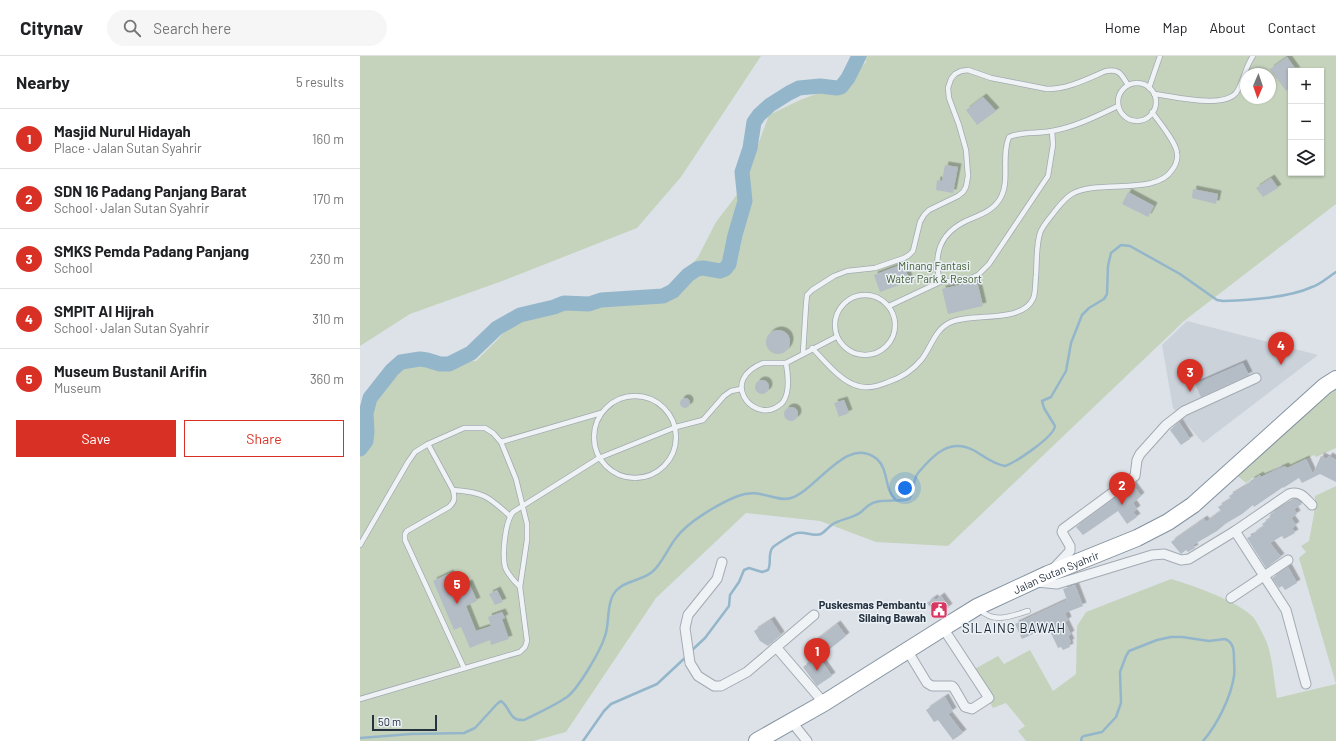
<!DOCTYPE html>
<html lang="en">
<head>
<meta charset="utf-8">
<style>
	:root { --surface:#fff; --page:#f6f6f6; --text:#202124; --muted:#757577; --line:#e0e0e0; --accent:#d93025 }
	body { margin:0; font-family:Barlow,sans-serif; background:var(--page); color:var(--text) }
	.controls { position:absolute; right:12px; top:12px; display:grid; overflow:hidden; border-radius:0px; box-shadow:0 1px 3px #0004 }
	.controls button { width:36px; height:36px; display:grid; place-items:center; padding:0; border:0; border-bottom:1px solid var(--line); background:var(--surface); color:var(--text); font:20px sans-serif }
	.compass { position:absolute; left:880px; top:12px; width:36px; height:36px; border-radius:50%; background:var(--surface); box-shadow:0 1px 3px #0004; rotate:182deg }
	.scale { position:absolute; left:12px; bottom:10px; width:65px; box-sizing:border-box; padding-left:4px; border:2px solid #253240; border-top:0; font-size:11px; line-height:14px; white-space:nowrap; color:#253240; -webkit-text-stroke:3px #ecf1f6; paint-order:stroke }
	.you { position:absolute; left:545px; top:432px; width:14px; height:14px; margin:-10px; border:3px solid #fff; border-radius:50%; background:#1a73e8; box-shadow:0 0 0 6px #1a73e833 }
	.badge { display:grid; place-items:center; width:26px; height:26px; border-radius:50%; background:var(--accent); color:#fff; font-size:13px; font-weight:700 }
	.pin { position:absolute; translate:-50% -33px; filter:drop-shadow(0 1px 2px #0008) }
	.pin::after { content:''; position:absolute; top:21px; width:14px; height:12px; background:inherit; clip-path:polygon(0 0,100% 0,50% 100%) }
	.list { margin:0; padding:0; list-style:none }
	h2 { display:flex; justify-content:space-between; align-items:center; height:52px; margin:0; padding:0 16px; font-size:17px }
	h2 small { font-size:13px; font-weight:400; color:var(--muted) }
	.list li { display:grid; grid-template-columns:26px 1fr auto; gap:12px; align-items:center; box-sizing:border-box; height:60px; padding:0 16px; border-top:1px solid var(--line) }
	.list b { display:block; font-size:15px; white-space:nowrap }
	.list p { margin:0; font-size:13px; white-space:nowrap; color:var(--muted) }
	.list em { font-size:13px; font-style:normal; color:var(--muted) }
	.actions { display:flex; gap:8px; padding:12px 16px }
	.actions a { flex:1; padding:9px 0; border:1px solid var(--accent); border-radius:0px; text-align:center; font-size:14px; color:var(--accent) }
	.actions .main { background:var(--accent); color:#fff }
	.icon { flex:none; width:22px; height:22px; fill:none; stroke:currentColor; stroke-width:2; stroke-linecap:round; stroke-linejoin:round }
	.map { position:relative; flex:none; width:976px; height:685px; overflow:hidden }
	header { display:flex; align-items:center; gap:24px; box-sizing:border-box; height:56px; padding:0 20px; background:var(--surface); border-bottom:1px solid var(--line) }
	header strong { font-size:19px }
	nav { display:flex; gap:22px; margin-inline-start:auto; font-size:14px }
	.search { width:280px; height:36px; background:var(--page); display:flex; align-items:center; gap:10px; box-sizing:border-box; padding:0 14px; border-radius:22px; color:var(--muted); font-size:15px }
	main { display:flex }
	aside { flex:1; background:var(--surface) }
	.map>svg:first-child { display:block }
	.built { fill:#cbd2da }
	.green { fill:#c5d3bd; fill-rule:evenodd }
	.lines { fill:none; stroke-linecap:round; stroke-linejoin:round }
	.stream { stroke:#94b6cb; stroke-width:2.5 }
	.river { stroke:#94b6cb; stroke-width:15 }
	.building { fill:#b4bcc5; filter:url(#shadow) }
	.service-casing { stroke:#a2aab2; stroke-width:6 }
	.minor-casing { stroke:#a2aab2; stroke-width:11 }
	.trunk-casing { stroke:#8392a0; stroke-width:18 }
	.service { stroke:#f0f3f6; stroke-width:4.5 }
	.minor { stroke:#f0f3f6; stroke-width:9 }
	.trunk { stroke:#fff; stroke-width:16 }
	.labels { text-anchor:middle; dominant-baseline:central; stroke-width:3; stroke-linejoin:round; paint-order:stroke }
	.park-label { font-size:11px; fill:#3f5c31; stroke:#ecf1f6 }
	.street-label { font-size:11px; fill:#253240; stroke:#ecf1f6 }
	.poi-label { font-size:11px; font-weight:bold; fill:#253240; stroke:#ecf1f6; text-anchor:end }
	.quarter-label { font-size:13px; letter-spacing:1px; fill:#182330; stroke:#ecf1f6 }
</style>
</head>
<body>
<header>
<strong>Citynav</strong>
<div class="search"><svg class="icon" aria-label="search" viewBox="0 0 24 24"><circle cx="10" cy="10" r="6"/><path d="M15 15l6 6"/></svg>Search here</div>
<nav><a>Home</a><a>Map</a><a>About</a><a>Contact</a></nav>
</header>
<main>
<aside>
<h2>Nearby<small>5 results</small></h2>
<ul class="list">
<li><span class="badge">1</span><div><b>Masjid Nurul Hidayah</b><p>Place · Jalan Sutan Syahrir</p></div><em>160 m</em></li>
<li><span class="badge">2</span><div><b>SDN 16 Padang Panjang Barat</b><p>School · Jalan Sutan Syahrir</p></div><em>170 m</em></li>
<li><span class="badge">3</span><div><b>SMKS Pemda Padang Panjang</b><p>School</p></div><em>230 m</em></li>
<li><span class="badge">4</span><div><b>SMPIT Al Hijrah</b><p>School · Jalan Sutan Syahrir</p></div><em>310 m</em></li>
<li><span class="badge">5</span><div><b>Museum Bustanil Arifin</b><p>Museum</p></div><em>360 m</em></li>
</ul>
<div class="actions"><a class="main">Save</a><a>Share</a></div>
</aside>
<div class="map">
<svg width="976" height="685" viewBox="0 0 976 685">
	<defs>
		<filter id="shadow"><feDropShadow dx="3.5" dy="-3.5" stdDeviation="0" flood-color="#0004"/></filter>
	</defs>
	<rect width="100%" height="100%" fill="#dde2e8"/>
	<polygon class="built" points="827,265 958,299 843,387 813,352 802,289"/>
	<g class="green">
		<polygon points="0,0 401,0 321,121 277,172 145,224 50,258 0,290"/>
		<path d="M506,0H976V148L824,265L588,490L516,486L460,465L386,457L296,542L206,676L173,685H0V376L25,325L44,305L64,302L116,305L138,283L157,260L187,250L236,245L279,248L307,237L338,201L356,166L382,132L409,59L440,44L485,27L506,6ZM931,15H961V117H931ZM886,18H910V42H886Z"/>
		<polygon points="976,328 976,392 956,401 954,399 925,414 921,409 896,424 894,421 886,427 873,416"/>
		<polygon points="976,430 976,628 939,502 946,496 941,490 949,485 954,458 955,440"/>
		<path d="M811,523C832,529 880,546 894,562C898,568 906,583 908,590C913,606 914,625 917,642L976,628V685H666L658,675L665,670L646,647L633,652L611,615L638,600L644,608L670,594L693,635L716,618L717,570L726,556Z"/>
	</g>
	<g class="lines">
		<g class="stream">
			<path d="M330,596L345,582L369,550L370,539L379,526L384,514L389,512L402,516L408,514C412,507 407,498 413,491C417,488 432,478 437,477C445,475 453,481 461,478C466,475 468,471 473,468C481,463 494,462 501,456C506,452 509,447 516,446C527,443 540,446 549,443C555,436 552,425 558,417C573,399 590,381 615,395C625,401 633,408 645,410C656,406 694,381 695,370L684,352L682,345L691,341L706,315L711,287L722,259L729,252L744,243L747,238L748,210L751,197L761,189L770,190L820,218L857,244L863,245C889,244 928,242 952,231C961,228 968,221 976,216"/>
			<path d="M0,682L51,678L104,677L115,672L137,648L141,645C151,652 148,665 164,664C178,657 194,650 207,641C218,633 241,594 245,580C250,566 246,552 253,539C262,524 280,526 292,516C301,509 308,492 316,482C327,466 360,447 378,440C399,431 416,447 431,442C457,434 487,378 517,403C529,414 524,433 535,443"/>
			<polyline points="223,685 244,655 251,648 297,628 327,600"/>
			<path d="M721,685L722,681L724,680L742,676L756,661L761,647L760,616L766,600L769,595L797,584L811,581H822L849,585L865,583C874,586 874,596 874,604C874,609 875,615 874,620C871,641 857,669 843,685"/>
		</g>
		<polyline class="river" points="0,393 6,385 7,376 6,357 10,342 32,314 41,306 60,303 67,304 80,308 89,308 111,297 137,272 160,259 194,251 204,247 229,248 241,244 303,240 313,235 328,219 337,213 343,212 360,215 365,213 369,208 375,179 385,145 382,116 390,92 394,66 399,59 410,49 429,37 439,32 460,30 477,32 481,31 488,22 499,0"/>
	</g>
	<g class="building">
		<polygon points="927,1 937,15 931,15 931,32 926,35 910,13"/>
		<polygon points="623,41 636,55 617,69 606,54"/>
		<polygon points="585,109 598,111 593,137 576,134 577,124 582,125"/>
		<polygon points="911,122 918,132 903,141 896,132"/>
		<polygon points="833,133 858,138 856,148 832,142"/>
		<polygon points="768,136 794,150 788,161 762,148"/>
		<polygon points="543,208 550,225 520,236 514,219"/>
		<polygon points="617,225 623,250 588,258 582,233"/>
		<circle cx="418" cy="286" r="12"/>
		<polygon points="883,307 889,319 841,341 835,328"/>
		<circle cx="402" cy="331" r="7"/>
		<circle cx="325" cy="347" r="5"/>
		<polygon points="484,344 489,357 479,361 474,347"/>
		<circle cx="431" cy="358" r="7"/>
		<polygon points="819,366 830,383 821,389 810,374"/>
		<polygon points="961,400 967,403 969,400 976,404 976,426 960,418 942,427 939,422 923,432 923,431 894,451 893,449 882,458 865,468 857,475 833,489 835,492 828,496 826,494 821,498 811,486 844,463 846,466 861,455 858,451 871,443 869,440 884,431 891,426 890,425 900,419 901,421 925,410 927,412 946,403 953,418"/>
		<polygon points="773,429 781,440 773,447 777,453 773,456 777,461 767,468 758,455 723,479 716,471"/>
		<polygon points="936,443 942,448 934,453 937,458 931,462 936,469 932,472 935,477 924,483 922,480 910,487 921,501 906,512 887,482 893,479 893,478 904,470 902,468 911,462 909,460 911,459 910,458"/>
		<polygon points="928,511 937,527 925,534 922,530 919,532 912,522"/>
		<polygon points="90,517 97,533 109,527 117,545 106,550 116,575 131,570 128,561 142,556 145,562 142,563 149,583 131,589 130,584 110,592 101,571 94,574 73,525"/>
		<polygon points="715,529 723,550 705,557 708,564 705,566 711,578 708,580 711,586 709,587 710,591 703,594 701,591 698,592 688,571 662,583 655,568 707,544 703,533"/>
		<polygon points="137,534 143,546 135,549 129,538"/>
		<polygon points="581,540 589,551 577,560 567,547 574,542 576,544"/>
		<polygon points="411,564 421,579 408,590 400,585 394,575"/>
		<polygon points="477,568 486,580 461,600 451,588"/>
		<polygon points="458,600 472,620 457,630 443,611"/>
		<polygon points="585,641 593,655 588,658 603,677 593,684 578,664 574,666 566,654"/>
	</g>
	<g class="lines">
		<defs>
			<g id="service">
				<circle cx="777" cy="46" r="19"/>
				<polyline points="789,32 800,0"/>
				<path d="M794,38C813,40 862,53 876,37C883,28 885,11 893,0"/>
				<path d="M580,226C573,199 579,178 606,165C619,159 634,155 641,141C650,124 641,100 649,81C663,75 677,78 692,75C715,71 737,60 758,50"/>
				<circle cx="505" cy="269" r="30"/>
				<polyline points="529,250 580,226 609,223 618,219 629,208 688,120 693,89 692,75"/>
				<path d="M452,292C465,305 481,326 498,330C508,333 519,330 528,326C541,322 553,314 562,303C571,291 575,274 589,267C611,256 661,268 673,243C676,237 675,226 676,219C677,206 676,190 680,177C683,169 690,162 695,155C700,149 705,142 712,138C737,123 796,140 812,114C816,109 818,103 817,97C816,86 799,66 792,56"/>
				<path d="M443,297L446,249L447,239L452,234L474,220L487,215L515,212L544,202L549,199L553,195L560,166L564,159L569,154L598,140L603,136L606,131L608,120L606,94L599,69L589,42L588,32L591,23L595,18L601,15L608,14L631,22L687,33C708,33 727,23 746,15C760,13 761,18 768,29"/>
				<path d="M403,307H426C428,318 430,336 423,346C421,349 418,350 415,352C391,364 360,324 403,307Z"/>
				<polyline points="426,307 476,281"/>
				<circle cx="275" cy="381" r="41"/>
				<polyline points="141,386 241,357"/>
				<path d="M68,388L93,434C95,442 95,446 89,451L47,475L45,478V484L104,612"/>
				<path d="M93,434C123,436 128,440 150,460"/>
				<polyline points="0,489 48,406 55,396 68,388 104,372 125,372 133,377 141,386 156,423 167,468 167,484 160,531 167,585 165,591 160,596 0,643"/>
				<path d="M160,531C154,525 148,519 145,511C142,498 145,466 153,456L239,402L316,371L343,364L364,340L371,335L381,333"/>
				<path d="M620,554C635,568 651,560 668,555"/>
			</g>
			<g id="minor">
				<polyline points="875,475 926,554 946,628"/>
				<polyline points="362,506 357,523 328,559 325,572 330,607 338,620 354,630 361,630 387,616 454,559"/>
				<polyline points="693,513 710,495 710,490 702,476 703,473 775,420 777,404 780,398 806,369 824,355 896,322"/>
				<path d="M676,526L697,528L792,499L804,498L821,504L829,503L875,475L929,438C940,434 945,442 952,449"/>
				<polyline points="871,542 928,504"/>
				<polyline points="416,591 464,647"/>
				<polyline points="547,594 567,627 572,630 592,630 594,632 605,651 612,653 629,642 583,572"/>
				<polyline points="431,665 447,685"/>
			</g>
			<g id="trunk">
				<path id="s1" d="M397,685L464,647L583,572L617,551L688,518L777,482L808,466L833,449L965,330L976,323"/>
			</g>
		</defs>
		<use href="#service" class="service-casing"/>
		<use href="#minor" class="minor-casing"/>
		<use href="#trunk" class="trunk-casing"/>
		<use href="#service" class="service"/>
		<use href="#minor" class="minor"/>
		<use href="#trunk" class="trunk"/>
	</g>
	<defs>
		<symbol id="civic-square" viewBox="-11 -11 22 22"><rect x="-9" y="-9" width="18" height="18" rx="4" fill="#d83762" stroke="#ecf1f6"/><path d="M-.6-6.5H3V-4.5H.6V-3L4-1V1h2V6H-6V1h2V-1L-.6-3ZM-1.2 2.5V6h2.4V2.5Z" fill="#fff"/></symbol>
	</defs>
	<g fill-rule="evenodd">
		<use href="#civic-square" x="569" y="544" width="20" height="20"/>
	</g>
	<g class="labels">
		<g class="park-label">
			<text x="574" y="209">Minang Fantasi<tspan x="574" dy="13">Water Park &amp; Resort</tspan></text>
		</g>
		<g class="street-label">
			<text stroke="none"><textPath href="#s1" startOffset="344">Jalan Sutan Syahrir</textPath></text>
		</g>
		<g class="poi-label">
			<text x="566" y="548">Puskesmas Pembantu<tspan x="566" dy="13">Silaing Bawah</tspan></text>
		</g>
		<g class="quarter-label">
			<text x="654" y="572">SILAING BAWAH</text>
		</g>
	</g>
</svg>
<div class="controls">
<button>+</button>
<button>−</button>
<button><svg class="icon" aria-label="layers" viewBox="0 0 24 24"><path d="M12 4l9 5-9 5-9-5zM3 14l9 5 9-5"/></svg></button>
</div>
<svg class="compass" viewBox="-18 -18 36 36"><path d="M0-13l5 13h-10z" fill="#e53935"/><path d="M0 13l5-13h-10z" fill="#757577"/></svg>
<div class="scale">50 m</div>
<div class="you"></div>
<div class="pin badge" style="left:457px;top:615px">1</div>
<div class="pin badge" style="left:762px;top:449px">2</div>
<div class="pin badge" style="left:830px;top:336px">3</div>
<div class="pin badge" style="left:921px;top:309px">4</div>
<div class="pin badge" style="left:97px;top:548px">5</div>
</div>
</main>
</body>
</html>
